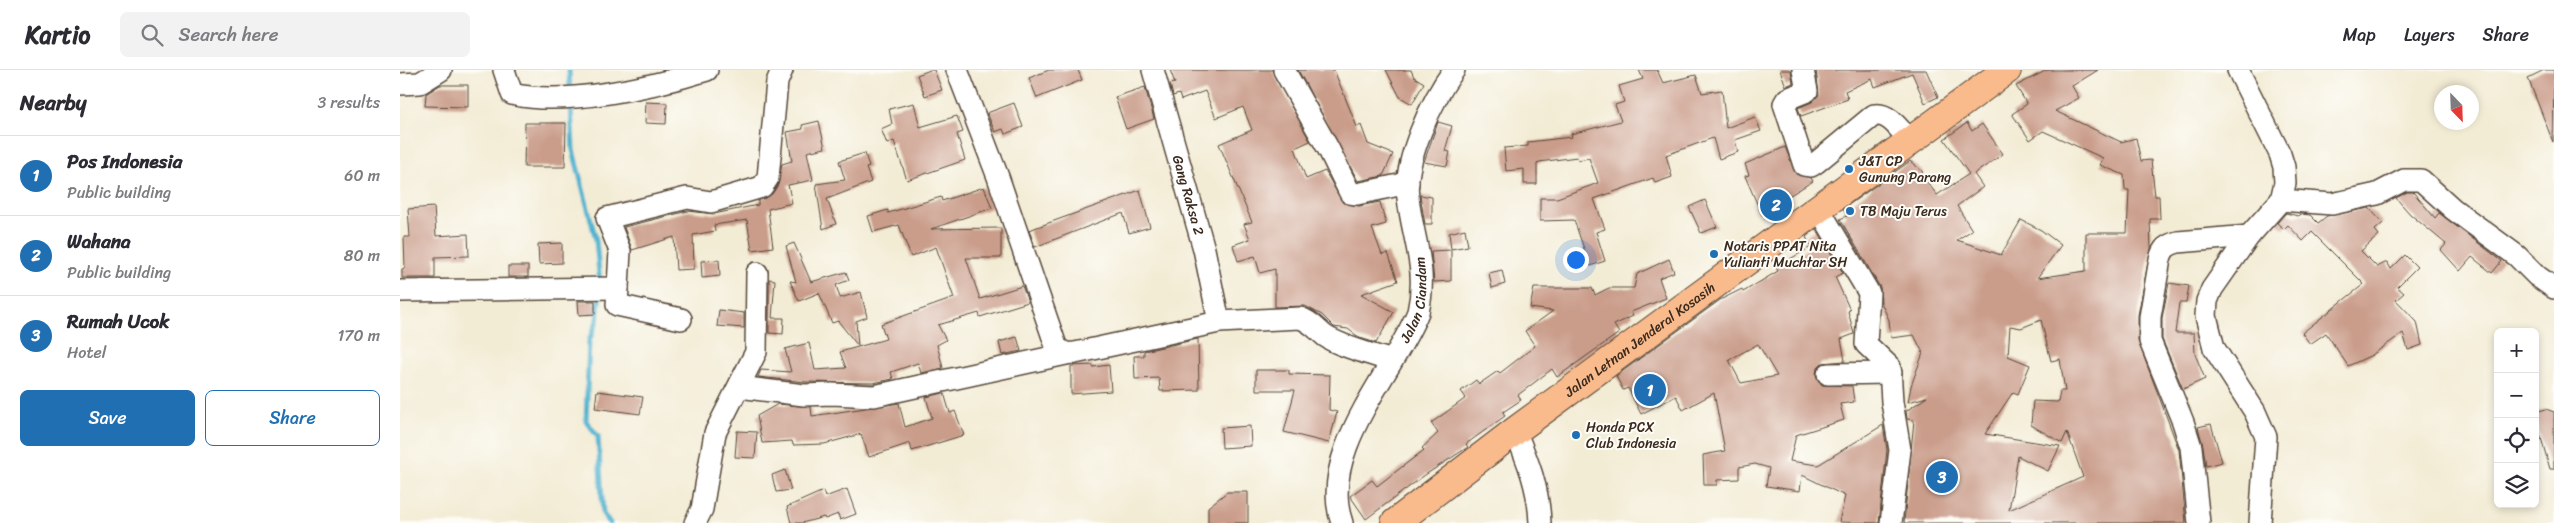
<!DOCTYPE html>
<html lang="en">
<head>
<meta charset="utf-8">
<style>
	:root { --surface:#fff; --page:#f2f2f3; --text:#2b2b33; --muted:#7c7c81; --line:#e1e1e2; --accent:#1f6fb2 }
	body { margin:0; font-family:Sriracha,sans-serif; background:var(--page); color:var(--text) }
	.controls { position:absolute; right:15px; bottom:15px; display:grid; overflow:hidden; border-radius:8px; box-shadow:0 2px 8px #0003 }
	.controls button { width:45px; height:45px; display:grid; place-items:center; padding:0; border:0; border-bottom:1px solid var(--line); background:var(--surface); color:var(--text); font:25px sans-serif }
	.compass { position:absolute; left:2034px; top:15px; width:45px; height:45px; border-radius:50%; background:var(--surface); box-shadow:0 2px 8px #0003; rotate:157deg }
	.you { position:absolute; left:1175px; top:189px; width:18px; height:18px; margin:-12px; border:4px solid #fff; border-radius:50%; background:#1a73e8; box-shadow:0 0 0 8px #1a73e833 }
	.badge { display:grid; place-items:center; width:32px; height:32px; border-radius:50%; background:var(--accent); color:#fff; font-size:16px; font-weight:700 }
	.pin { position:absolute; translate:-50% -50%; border:2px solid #fff; box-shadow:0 1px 5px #0006 }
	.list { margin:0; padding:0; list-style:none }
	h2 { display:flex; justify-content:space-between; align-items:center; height:65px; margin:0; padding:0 20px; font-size:21px }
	h2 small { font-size:16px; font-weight:400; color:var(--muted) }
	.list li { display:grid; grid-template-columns:32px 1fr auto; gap:15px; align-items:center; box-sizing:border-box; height:80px; padding:0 20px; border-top:1px solid var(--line) }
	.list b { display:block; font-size:19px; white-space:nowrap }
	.list p { margin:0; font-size:16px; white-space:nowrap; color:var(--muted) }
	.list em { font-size:16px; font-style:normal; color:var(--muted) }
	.actions { display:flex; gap:10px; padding:15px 20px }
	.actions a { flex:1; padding:11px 0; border:1px solid var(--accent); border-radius:8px; text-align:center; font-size:18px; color:var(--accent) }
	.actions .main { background:var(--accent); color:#fff }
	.icon { flex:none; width:28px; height:28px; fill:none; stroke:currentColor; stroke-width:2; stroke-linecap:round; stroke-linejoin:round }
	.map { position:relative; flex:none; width:2154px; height:453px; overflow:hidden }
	header { display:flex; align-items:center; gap:30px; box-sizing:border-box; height:70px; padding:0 25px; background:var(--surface); border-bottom:1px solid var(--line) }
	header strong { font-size:24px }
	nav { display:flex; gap:28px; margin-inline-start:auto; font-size:18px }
	.search { width:350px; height:45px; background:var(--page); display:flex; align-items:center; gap:12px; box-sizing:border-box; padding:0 18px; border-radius:8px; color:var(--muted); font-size:19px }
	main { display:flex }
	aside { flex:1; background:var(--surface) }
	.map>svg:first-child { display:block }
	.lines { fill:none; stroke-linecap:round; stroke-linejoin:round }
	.stream { stroke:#51b3d0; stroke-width:5 }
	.building { fill:#ca9d8b; fill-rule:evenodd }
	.minor-casing { stroke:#574739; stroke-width:24 }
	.highway-casing { stroke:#574739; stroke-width:30 }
	.minor { stroke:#fff; stroke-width:21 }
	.highway { stroke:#fabb8c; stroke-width:28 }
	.poi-dot { fill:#1f6fb2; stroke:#fdfcf7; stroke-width:2 }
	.labels { text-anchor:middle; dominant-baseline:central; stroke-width:4; stroke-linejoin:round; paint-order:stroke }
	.poi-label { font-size:14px; fill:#3b2a1e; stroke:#fdfcf7; text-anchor:start }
	.street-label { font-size:14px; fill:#3b2a1e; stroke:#fdfcf7 }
</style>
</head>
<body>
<header>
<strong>Kartio</strong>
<div class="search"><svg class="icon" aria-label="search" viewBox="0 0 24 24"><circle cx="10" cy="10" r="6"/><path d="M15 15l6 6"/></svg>Search here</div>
<nav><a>Map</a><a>Layers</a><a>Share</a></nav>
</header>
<main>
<aside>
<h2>Nearby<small>3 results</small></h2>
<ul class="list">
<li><span class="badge">1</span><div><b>Pos Indonesia</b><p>Public building</p></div><em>60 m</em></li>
<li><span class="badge">2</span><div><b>Wahana</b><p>Public building</p></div><em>80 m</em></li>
<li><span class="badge">3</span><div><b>Rumah Ucok</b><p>Hotel</p></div><em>170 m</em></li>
</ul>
<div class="actions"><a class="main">Save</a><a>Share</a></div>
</aside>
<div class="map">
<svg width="2154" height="453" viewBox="0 0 2154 453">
	<rect width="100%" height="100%" fill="#fdfcf7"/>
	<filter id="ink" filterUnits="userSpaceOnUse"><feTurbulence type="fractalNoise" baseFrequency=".02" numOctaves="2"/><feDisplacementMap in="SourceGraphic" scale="10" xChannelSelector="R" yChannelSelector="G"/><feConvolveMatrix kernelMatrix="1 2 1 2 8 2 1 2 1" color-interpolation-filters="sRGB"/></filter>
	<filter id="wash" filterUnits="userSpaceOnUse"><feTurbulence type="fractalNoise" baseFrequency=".0096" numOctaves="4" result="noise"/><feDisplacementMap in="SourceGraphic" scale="20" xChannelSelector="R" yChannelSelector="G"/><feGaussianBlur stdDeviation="1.12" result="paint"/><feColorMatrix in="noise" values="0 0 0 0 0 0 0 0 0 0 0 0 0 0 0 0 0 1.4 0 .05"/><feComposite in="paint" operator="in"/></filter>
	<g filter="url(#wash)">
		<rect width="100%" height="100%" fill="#f3ecd5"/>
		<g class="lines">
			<g class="stream">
				<polyline points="169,0 170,22"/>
				<polyline points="171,33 173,80 196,170 200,214"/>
				<polyline points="200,222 197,251 189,271 186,351 198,366 203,444 210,453"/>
			</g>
		</g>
		<g id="blocks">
			<g class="building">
				<polygon points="530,0 534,0 542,20 525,26 517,5"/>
				<polygon points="649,0 678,0 682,10 637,28 629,8"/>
				<polygon points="770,0 872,0 910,71 895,78 906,109 925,101 943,133 959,136 980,132 986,154 972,158 982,185 988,183 998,211 961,224 994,242 976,273 960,268 948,259 934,257 922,245 905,236 875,237 875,199 860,203 855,186 838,191 833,175 850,169 844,154 852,152 819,74 852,60 843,37 816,48 805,21 781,30 779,24 773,26 770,14 775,13"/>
				<polygon points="898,0 934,0 957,57 961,55 968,74 993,84 983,106 958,111"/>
				<polygon points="986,0 1011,0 1014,7 1024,13 1012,34 1000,27"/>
				<polygon points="1239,0 1257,0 1263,13 1296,5 1302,23 1322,20 1326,58 1355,47 1361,61 1335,70 1338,82 1319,89 1313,68 1266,85 1272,107 1255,113 1253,108 1194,129 1205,159 1196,162 1205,191 1190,196 1174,150 1140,151 1140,128 1157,128 1198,113 1189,88 1178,90 1177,87 1139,92 1137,94 1137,114 1124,114 1124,99 1106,101 1104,78 1128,76 1128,72 1172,67 1171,64 1221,51 1215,35 1224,32 1219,16 1243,9"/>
				<polygon points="1380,0 1391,0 1393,13 1386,16"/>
				<polygon points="1416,0 1526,0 1538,27 1525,33 1512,3 1475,17 1472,9 1445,21 1448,29 1401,46 1398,38 1412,32 1419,25"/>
				<path d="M1647,0H1698L1672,16L1679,28L1655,41L1721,72L1736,68L1741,91L1751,90L1755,126H1759L1760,149H1750L1751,178L1738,245V271L1779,380L1786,453H1504L1514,350L1507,349L1506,341L1527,327L1508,332L1511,316L1523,283L1514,265L1491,268L1489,250L1481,232L1480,217L1440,149L1447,146L1443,139L1510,91L1523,102L1521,104L1537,125L1569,104L1544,69L1567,53L1572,61L1582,54L1603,84L1574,104L1583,117L1557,136L1572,160L1557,170L1601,185L1621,150L1641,160L1661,175L1637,208L1686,201V163H1727L1729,120H1725L1724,105L1700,95L1703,88L1643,61L1630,70L1612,44L1627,34L1616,16ZM1641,250L1651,291L1660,289L1665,321H1660L1658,332L1633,331L1631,355L1662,373L1667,362L1683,407L1609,440L1618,386L1648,401L1660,376L1585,364L1613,322L1618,324L1630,295L1608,286L1610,256L1621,258Z"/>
				<polygon points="2144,0 2154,0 2153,72 2128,8"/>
				<polygon points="40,15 68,15 68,37 25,36 26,24"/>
				<polygon points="745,17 754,49 726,59 715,27"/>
				<polygon points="246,32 267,33 266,54 245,53"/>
				<polygon points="514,33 520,57 557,46 563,62 557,64 565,90 507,110 494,71 487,74 481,59 492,54 489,39"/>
				<polygon points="614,33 623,57 605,64 603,59 595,62 587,43"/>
				<polygon points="419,51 425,78 407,82 413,110 388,115 392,133 368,139 373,177 352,180 347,150 314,155 315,161 293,165 294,199 276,200 274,167 232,180 224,157 288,141 314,144 358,135 358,131 372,124 378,115 382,94 392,91 387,62 403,59 402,55"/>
				<polygon points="1038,52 1052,56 1045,81 1050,82 1047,96 1024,92"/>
				<polygon points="125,53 166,53 165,97 124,97"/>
				<polygon points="1385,77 1396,104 1411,108 1413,111 1379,132 1381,136 1362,145 1345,106 1349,105 1345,94"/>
				<polygon points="465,83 469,97 466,98 471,112 427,129 436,154 423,159 416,114 445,110 439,91"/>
				<polygon points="584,117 592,138 531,159 601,158 601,188 566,188 580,229 622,216 628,232 580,247 579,243 538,255 546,270 537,275 543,298 521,303 518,293 491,302 493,309 473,313 405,312 358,307 361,300 391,302 385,279 409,273 415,300 446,298 440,282 486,269 481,254 554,228 536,177 511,187 499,155 473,162 468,146 488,140 488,143 541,127 542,131"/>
				<polygon points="740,120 750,157 729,163 723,143 635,177 629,160"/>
				<polygon points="2007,122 2013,122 2035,148 2039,143 2102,191 2092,203 2072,187 2060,201 2041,180 2046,174 2010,144 1996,128"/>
				<polygon points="1020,125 1032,127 1032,154 1025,154"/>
				<polygon points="1305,130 1317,157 1301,163 1289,137"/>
				<polygon points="34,137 36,166 68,164 69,186 35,187 35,208 2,208 2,199 5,198 4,167 10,167 8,139"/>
				<polygon points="1969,138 1983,153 1975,160 1979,165 1961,181 1977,197 1987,192 1991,199 2005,185 2017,197 1997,217 2004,223 1996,230 2017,252 2022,275 2008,280 2003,263 1972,285 1948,296 1926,263 1910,274 1902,263 1964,214 1912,162 1903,171 1888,155 1884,159 1877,153 1886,143 1898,146 1900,144 1910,145 1918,153 1927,146"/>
				<polygon points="1065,159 1068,176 1051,179 1049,163"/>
				<path d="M1416,159L1443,203L1435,207L1450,240L1448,241L1454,264L1441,269L1445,291L1422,293L1417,298L1416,305L1422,315L1452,316L1454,332L1440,334L1444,350L1396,365L1390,391L1418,395L1483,355L1487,380L1479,453L1439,452L1445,426L1402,405L1400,421L1366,416L1369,398L1355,394L1339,397V409L1317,410V415H1304L1303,385L1325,381L1314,323L1283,340L1276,326L1241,344L1228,318L1223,320L1216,306L1320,230L1342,219L1343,222L1378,201L1376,197L1411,177L1406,167ZM1358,274L1377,306L1341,313L1329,290Z"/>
				<polygon points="162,173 162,193 139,194 138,174"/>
				<polygon points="394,173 411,212 446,202 449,210 436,215 440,228 461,222 467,247 456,251 458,276 438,251 432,253 419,223 399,231 390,211 396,212 386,176"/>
				<polygon points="1051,180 1051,211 1034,212 1031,181"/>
				<polygon points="1269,189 1274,202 1259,208 1266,228 1231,242 1233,246 1214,255 1219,263 1157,307 1152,299 1118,325 1121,330 1103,342 1105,346 1066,374 1068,377 1025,405 966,449 950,426 972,410 977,416 1024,380 1022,378 1038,363 1031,353 1066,328 1061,321 1076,310 1079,314 1098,301 1100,303 1135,276 1125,261 1153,241 1130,238 1134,218 1192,218 1195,225 1209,218 1234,218 1237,204"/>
				<polygon points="319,190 320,206 302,208 301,191"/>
				<rect x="108" y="196" width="20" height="11"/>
				<polygon points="1102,200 1105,214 1092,218 1089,203"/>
				<polygon points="369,209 375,210 372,248 384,248 383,264 369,263"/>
				<polygon points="1769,213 1789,216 1786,233 1779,233 1775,263 1794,263 1795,284 1805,309 1783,319 1762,269 1762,248"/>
				<polygon points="178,231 195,231 195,244 179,245"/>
				<polygon points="319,240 344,243 344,258 317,256"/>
				<polygon points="617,267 621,281 602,285 599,272"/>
				<polygon points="798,269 799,320 760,321 759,308 735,309 734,286 744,286 744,281"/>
				<polygon points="693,295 693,297 709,295 711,321 671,324 671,296"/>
				<polygon points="856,300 889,300 889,304 930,305 929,340 937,342 929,373 884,362 895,320 856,320"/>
				<polygon points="197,321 243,327 240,344 195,338"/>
				<polygon points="544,323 550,343 555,341 564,365 512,381 510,373 469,387 461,364 424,374 393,375 392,371 362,373 357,346 378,334 411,337 412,346 499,333 505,357 532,348 526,327"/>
				<polygon points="2146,339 2154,342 2154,399 2150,399 2135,347 2135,342"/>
				<polygon points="1811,354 1822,392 1806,396 1803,376 1798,357"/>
				<polygon points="850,356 851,376 822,378 821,358"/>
				<polygon points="337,361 357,362 355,388 335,387"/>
				<polygon points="385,400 391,420 376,422 372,405"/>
				<polygon points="447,419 456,444 440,450 438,444 425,449 424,447 402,453 391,453 387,437 423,421 425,427"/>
				<polygon points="827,422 848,422 848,453 808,453 808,437"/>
			</g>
		</g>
	</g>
	<g filter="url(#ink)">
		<use href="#blocks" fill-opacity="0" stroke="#574739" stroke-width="1"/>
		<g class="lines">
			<defs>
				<g id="minor">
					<path d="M104,0L112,24C164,37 256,16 307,0"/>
					<path d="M557,0L598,107L656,276C662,283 667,284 675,283L819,252L900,248C912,252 916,259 925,266C941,277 972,284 991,291"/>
					<path id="s1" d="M753,0L804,179L819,252"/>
					<polyline points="884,0 929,80 950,123 957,124 1008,113"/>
					<path d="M1403,0L1407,21L1387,29L1384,34L1404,95L1411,96L1417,92L1474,45C1489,42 1500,60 1510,71"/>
					<polyline points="1838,0 1880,84 1884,97 1885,113 1881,130 1849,166 1812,219 1807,231 1806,246 1814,278 1855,342 1866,367 1860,453"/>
					<polyline points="0,14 20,13 41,0"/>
					<polyline points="1881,130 1932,134 1977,124 2004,110 2021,110 2053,139 2117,186 2137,206 2154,218"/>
					<polyline points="1419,139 1469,223 1466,274 1490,297 1492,332 1500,380 1491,453"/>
					<polyline points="0,221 218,218"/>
					<polyline points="281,249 217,235 220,181 207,148 287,128 311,132 362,117 368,108 377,12 382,0"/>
					<polyline points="1428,304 1491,303"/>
					<polyline points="339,317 404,325 432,324 474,326 666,284"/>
					<path d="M1115,361C1128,391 1139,419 1140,453"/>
					<polyline points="295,453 302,439 315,363 356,282 357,203"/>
					<path id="s2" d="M942,453C917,382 993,304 1018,242C1028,199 1013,170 1008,128C1003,91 1032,30 1054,0"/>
					<path d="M1799,453L1791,377L1783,352L1750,271V247L1760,189C1763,178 1767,175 1778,172L1849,166"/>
				</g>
				<g id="highway">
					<path id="s3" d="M995,453L1115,361L1607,0"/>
				</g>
			</defs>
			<use href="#minor" class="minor-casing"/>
			<use href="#highway" class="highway-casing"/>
			<use href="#minor" class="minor"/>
			<use href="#highway" class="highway"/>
		</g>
	</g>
	<g class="poi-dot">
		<circle cx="1449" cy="99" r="5"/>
		<circle cx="1450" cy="141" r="5"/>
		<circle cx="1314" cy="184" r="5"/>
		<circle cx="1176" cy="365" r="5"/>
	</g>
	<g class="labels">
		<g class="poi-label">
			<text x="1459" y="91">J&amp;T CP<tspan x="1459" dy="16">Gunung Parang</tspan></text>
			<text x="1460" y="141">TB Maju Terus</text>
			<text x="1324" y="176">Notaris PPAT Nita<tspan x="1324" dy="16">Yulianti Muchtar SH</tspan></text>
			<text x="1186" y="357">Honda PCX<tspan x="1186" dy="16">Club Indonesia</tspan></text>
		</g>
		<g class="street-label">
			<text stroke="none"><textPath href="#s1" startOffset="130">Gang Raksa 2</textPath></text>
			<text stroke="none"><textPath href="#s2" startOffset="242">Jalan Ciandam</textPath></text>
			<text stroke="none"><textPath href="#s3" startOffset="306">Jalan Letnan Jenderal Kosasih</textPath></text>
		</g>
	</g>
</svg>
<div class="controls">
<button>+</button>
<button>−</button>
<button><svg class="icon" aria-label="locate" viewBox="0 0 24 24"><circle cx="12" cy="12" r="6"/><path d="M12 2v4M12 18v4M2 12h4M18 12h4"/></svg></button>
<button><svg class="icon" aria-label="layers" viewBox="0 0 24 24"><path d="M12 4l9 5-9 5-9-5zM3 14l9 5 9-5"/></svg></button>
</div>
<svg class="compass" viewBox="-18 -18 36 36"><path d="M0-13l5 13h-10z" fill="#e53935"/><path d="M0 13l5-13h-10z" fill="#7c7c81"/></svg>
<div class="you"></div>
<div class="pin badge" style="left:1250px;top:320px">1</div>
<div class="pin badge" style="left:1376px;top:135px">2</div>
<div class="pin badge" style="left:1542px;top:407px">3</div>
</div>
</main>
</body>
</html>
